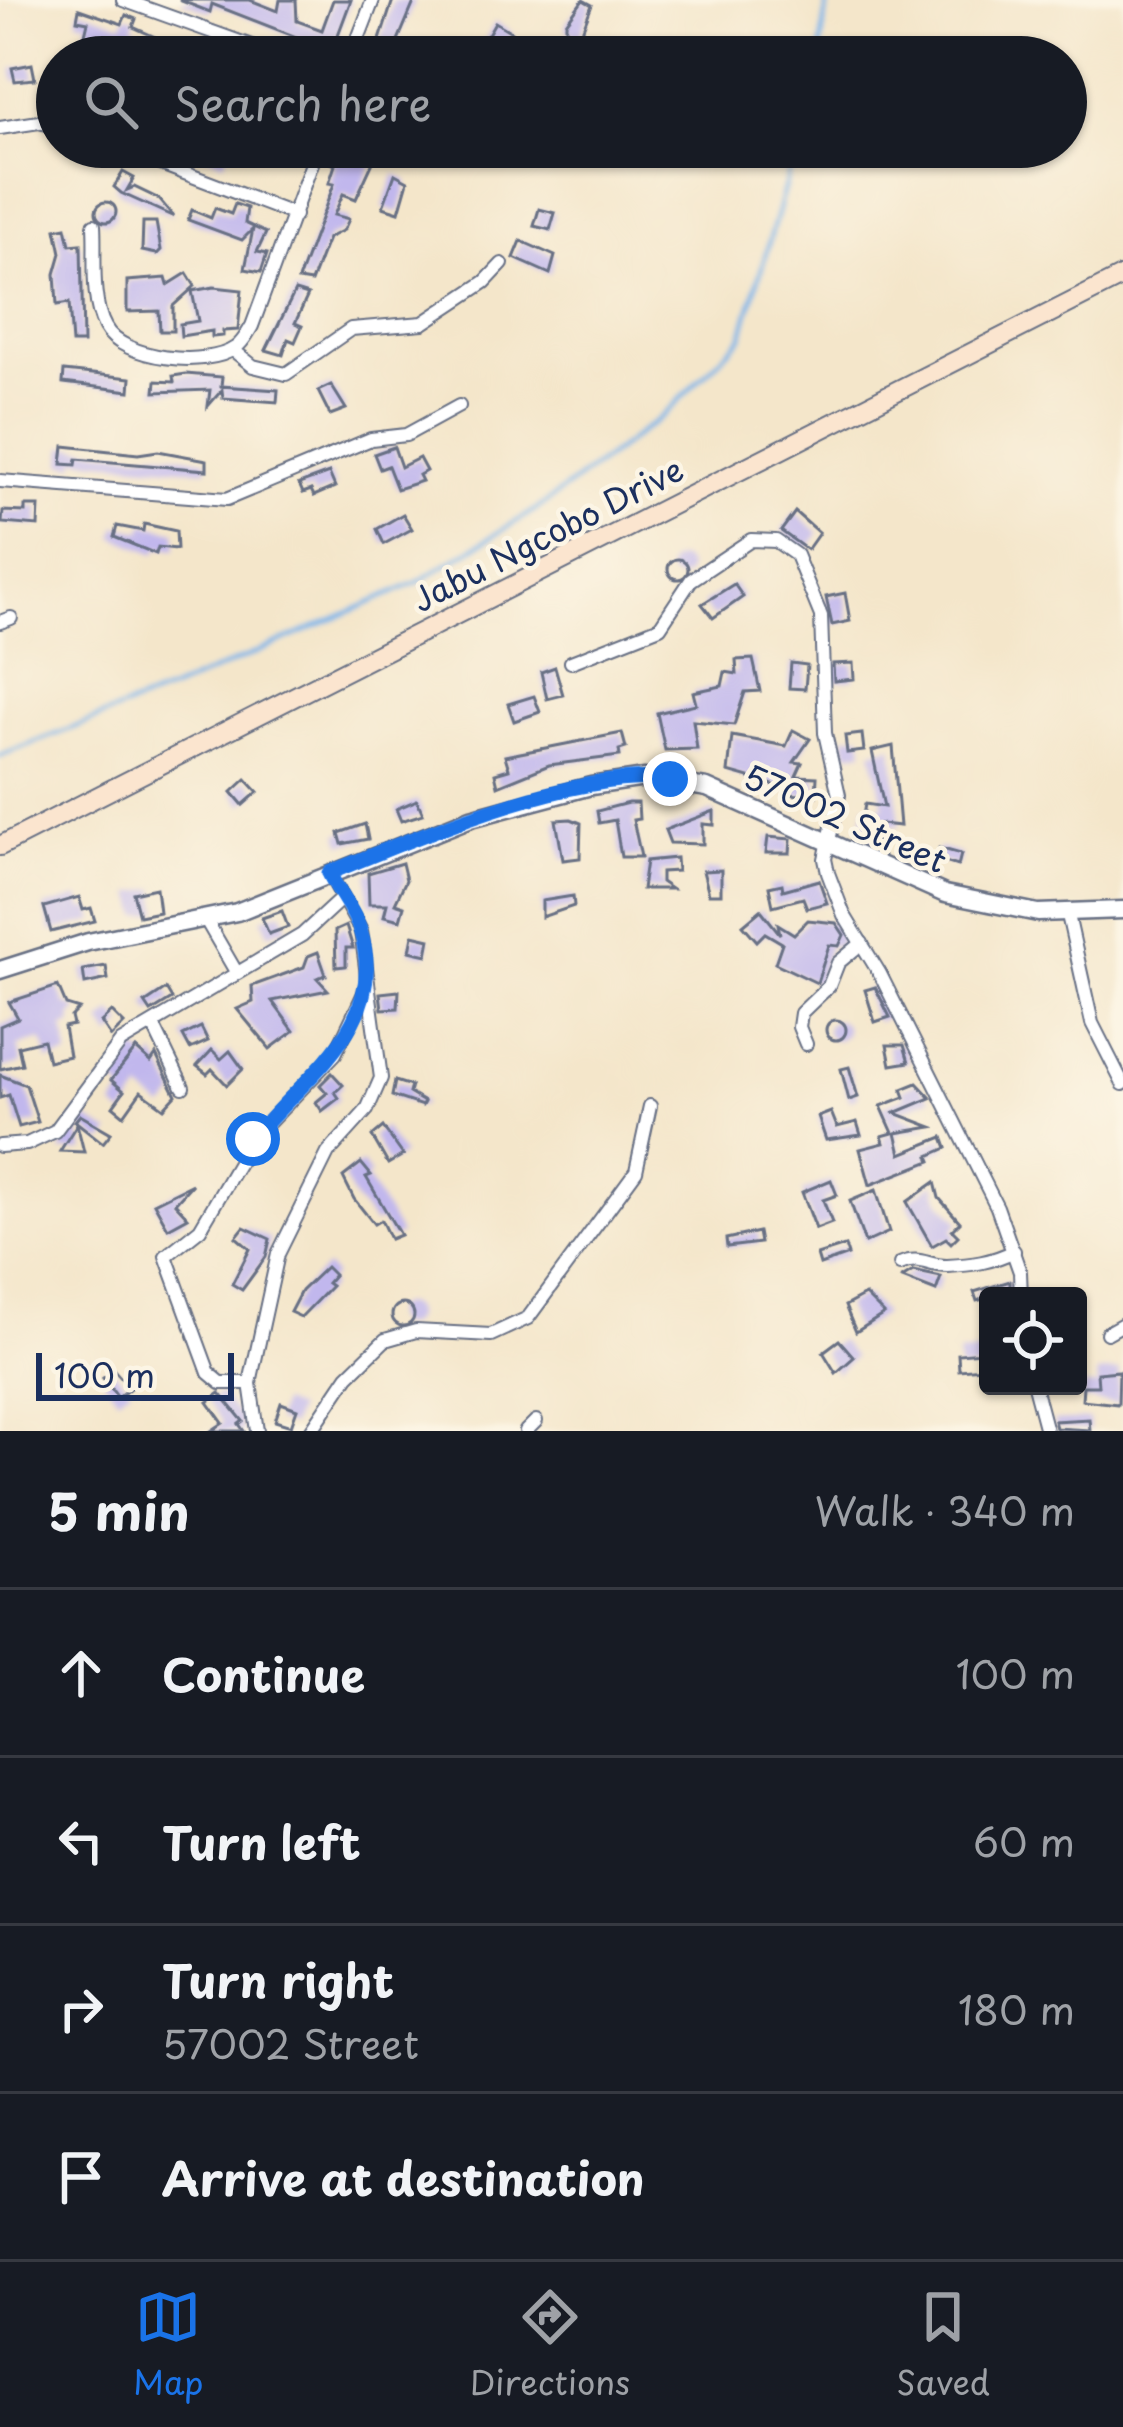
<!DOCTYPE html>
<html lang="en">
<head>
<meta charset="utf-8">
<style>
	:root { --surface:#171b24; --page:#20242c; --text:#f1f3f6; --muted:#9ea1a6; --line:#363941; --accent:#1a73e8 }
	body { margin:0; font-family:"Playpen Sans",sans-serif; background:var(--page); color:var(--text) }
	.controls { position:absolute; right:36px; bottom:36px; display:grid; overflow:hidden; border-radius:12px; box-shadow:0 3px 9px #0004 }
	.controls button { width:108px; height:108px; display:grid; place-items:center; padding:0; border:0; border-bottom:3px solid var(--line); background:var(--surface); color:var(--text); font:60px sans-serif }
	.scale { position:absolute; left:36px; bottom:30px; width:198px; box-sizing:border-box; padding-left:12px; border:6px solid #1b2f5e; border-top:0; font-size:33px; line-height:42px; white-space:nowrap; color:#1b2f5e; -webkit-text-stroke:9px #fcf5e5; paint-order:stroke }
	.stop { position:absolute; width:36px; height:36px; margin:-27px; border:9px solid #1a73e8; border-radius:50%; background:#fff }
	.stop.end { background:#1a73e8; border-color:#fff; box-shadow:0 3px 12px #0008 }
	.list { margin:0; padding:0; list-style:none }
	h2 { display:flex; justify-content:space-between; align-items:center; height:156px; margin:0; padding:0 48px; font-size:51px }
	h2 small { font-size:39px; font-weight:400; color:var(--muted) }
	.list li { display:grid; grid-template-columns:78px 1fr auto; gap:36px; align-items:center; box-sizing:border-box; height:168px; padding:0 48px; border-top:3px solid var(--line) }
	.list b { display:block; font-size:45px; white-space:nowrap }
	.list p { margin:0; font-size:39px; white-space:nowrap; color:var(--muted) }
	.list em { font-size:39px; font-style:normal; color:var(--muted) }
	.icon { flex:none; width:66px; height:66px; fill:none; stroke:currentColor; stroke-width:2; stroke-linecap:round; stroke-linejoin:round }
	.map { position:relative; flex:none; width:1123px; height:1431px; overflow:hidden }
	.search { position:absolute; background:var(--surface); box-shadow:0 3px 9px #0004; left:36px; right:36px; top:36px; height:132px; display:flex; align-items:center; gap:30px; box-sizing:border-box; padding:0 42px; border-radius:66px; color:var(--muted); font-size:45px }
	.sheet { height:828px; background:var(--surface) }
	nav { display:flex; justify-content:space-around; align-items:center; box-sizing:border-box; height:168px; border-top:3px solid var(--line); background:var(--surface); font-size:33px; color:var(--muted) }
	nav a { display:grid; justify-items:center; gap:6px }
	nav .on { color:var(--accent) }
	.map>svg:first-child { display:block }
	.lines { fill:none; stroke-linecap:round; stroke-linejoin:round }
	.stream { stroke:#78b4ea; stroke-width:4.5 }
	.building { fill:#c1b7ed }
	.minor-casing { stroke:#676f84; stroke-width:16 }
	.tertiary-casing { stroke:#676f84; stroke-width:21 }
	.secondary-casing { stroke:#676f84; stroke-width:22 }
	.minor { stroke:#fff; stroke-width:12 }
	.tertiary { stroke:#fff; stroke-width:16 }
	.secondary { stroke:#fbe5cf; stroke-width:18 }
	.route { stroke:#1a73e8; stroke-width:15 }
	.labels { text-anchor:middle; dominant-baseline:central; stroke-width:9; stroke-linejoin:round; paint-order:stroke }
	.street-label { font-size:33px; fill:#1b2f5e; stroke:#fcf5e5 }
</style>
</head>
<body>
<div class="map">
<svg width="1123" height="1431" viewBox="0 0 1123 1431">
	<rect width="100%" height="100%" fill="#fcf5e5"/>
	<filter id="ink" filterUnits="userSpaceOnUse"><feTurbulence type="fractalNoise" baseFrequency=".00833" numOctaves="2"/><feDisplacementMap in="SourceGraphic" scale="24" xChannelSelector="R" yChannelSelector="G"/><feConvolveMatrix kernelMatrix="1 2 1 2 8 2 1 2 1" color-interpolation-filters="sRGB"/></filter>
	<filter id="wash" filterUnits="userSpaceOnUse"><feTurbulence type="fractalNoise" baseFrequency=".004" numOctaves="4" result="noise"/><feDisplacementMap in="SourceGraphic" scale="48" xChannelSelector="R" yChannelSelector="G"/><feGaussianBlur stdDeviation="2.7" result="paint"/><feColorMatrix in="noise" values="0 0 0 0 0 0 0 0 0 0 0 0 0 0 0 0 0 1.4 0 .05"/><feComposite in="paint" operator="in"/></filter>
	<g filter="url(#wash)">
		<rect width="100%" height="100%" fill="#f4e6ca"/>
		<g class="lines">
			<g class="stream">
				<polyline points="819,57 828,0"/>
				<polyline points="0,756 171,690 418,582 543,505 664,415 742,337 796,147"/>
			</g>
		</g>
		<g id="blocks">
			<g class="building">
				<polygon points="179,0 250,0 278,11 280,0 296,0 297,21 322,30 333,0 351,0 332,51 212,4 210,12"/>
				<polygon points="393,0 415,0 391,57 377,49"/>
				<polygon points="583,0 592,5 580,36 566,30 566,23"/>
				<polygon points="79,9 122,24 126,15 136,19 133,27 200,57 164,57 147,49 143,56 124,47 121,55 84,39 88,22 77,20"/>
				<polygon points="495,22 513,33 500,54 491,57 479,50"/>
				<polygon points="32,64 35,79 15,81 12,68"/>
				<polygon points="220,147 228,151 224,162 186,148"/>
				<polygon points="348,147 361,147 358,156 373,162 356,199 343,194 334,215 349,219 344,230 328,238 311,282 298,280 334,184 329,183 335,165 331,163 336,149 346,153"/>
				<polygon points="123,172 134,178 127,190 134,187 159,199 174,217 121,193 114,187"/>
				<polygon points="395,174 408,181 399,212 383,207"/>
				<circle cx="106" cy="212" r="10"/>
				<polygon points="235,204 247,208 245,223 266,233 257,252 267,254 261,272 245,269 253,229 242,240 188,220 192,210 211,218 215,208 231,214"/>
				<polygon points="539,209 555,213 550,230 534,226"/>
				<polygon points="143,222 156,222 161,250 157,254 142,251"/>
				<polygon points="66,227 70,245 81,244 83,343 72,343 69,303 57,305 55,274 61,253 56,229"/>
				<polygon points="521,241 555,256 550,274 514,258"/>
				<polygon points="187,273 195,286 173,306 173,331 160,331 159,311 127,312 127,281 166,278 168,285"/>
				<polygon points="214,287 242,290 238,330 223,331 223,336 212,337 212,331 181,336 180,324 198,321 192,291"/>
				<polygon points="295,291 308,295 295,323 302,326 295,342 288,339 283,355 266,350"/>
				<polygon points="64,371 131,378 130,391 63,383"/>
				<polygon points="186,374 222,377 221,386 278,390 277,402 223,398 222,390 208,406 210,390 155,392 156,381 174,382 173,376"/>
				<polygon points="331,385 346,409 330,415 318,391"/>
				<polygon points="64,446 138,454 158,451 207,460 207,470 77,459 76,465 62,464"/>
				<polygon points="394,447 401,467 419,458 426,471 419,475 422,481 397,489 388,466 380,469 374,454"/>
				<polygon points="329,473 335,487 314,496 311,490 303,493 299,484"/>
				<polygon points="25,506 39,506 38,526 2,523 3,511 25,512"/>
				<polygon points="795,512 819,533 807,550 781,531"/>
				<polygon points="403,514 412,529 384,544 377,529"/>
				<polygon points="144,524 176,531 177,549 158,547 156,554 114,537 117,526 143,531"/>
				<circle cx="678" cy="569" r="10"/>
				<polygon points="734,584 743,597 713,618 702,604"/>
				<polygon points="845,593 850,621 832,625 826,597"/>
				<polygon points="753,659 760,691 745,692 734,725 693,721 697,749 665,750 657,713 696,704 693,692 722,686 725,672 737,674 736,660"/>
				<polygon points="791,663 807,665 805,689 789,688"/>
				<polygon points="853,663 854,679 834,681 833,664"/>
				<polygon points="555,667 563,695 547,699 541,672"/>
				<polygon points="534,696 540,712 514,721 508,704"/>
				<polygon points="793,730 810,739 794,762 802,763 796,776 817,777 816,796 787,794 788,789 728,772 732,736 786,746"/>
				<polygon points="622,733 626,748 619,750 620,756 549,765 498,786 495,773 509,769 505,756"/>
				<polygon points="862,734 864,751 847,753 845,736"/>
				<polygon points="893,746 900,826 880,824 877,842 867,841 868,834 860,833 865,804 884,807 872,751"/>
				<polygon points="246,779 258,792 243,805 232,792"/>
				<polygon points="417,800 423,814 401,821 396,809"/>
				<polygon points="628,803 638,803 639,819 633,820 641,857 621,857 615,820 599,823 597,811"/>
				<polygon points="714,811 714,825 703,824 703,844 670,843 665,830"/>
				<polygon points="571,819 581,823 580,858 563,860 556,820"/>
				<polygon points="365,824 368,839 342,844 339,833"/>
				<polygon points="768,837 791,839 790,853 766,853"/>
				<polygon points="939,848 961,854 958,866 935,859"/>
				<polygon points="676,858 677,871 661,872 661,882 671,889 642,889 646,861"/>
				<polygon points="402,863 406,880 395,903 404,906 400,920 384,916 387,904 369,904 368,873"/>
				<polygon points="721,870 721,894 709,894 703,871"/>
				<polygon points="819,880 827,903 807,908 803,898 773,906 769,887 782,884 783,890"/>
				<polygon points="156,888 159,912 139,916 133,893"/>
				<polygon points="573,896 574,906 542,917 542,901"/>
				<polygon points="79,897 83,910 91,908 95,921 51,932 44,907"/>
				<polygon points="761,910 780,934 778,924 794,934 808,920 836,923 844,935 839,946 829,945 817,983 775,963 782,943 765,933 757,941 743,925"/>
				<polygon points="282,911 288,927 269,934 262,918"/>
				<polygon points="346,926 353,948 346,948 346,966 336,967 335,931"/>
				<polygon points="413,935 430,939 427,955 410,951"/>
				<polygon points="318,952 326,975 317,978 328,990 272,1001 294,1031 270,1049 237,1009 253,1002 252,986 304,967 308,956"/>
				<polygon points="106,966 108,979 85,984 83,970"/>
				<polygon points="58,986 66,1005 79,1009 71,1017 73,1025 64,1027 69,1056 48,1061 43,1040 18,1046 22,1064 0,1069 0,1026 18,1018 9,1002"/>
				<polygon points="875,987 890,1017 875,1022 865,990"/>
				<polygon points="166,989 172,999 151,1012 145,1003"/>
				<polygon points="399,991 398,1008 382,1009 380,993"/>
				<polygon points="112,1012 124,1024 111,1037 101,1022"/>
				<circle cx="836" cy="1030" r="10"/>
				<polygon points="201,1027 208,1041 190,1049 183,1036"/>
				<polygon points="887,1045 904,1045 909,1062 891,1065"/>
				<polygon points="136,1049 151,1062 156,1055 176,1095 164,1108 141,1091 124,1115 113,1106 124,1091 111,1080"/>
				<polygon points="212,1050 221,1059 230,1051 243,1069 227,1085 212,1069 207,1074 197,1066"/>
				<polygon points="849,1067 858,1097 849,1100 841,1069"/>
				<polygon points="332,1073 343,1085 335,1092 339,1098 322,1111 316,1102 327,1093 320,1085"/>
				<polygon points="0,1075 26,1085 38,1122 19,1127 9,1095 0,1098"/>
				<polygon points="395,1081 411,1086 409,1093 424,1102 422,1106 392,1096"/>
				<polygon points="917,1083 931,1098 895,1113 932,1127 896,1133 901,1154 943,1137 947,1148 929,1156 931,1161 870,1185 860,1149 884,1143 882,1136 893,1133 881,1106 905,1097 902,1089"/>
				<polygon points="831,1112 837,1127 857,1122 861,1135 826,1140 818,1117"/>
				<polygon points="80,1115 111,1133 103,1143 75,1121"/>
				<polygon points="77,1124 84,1152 60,1151"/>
				<polygon points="383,1127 403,1155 388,1164 372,1136"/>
				<polygon points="361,1163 371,1175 366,1177 400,1235 390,1239 381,1220 374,1224 354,1199 343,1177"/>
				<polygon points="831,1180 837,1195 823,1200 832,1223 816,1229 802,1192"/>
				<polygon points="935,1182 939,1198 960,1222 952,1230 958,1236 951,1243 946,1238 932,1246 907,1202"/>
				<polygon points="192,1184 175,1203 188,1217 168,1228 154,1203"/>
				<polygon points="876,1190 889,1232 865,1243 850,1201"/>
				<polygon points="244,1227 270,1239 266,1257 242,1290 232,1284 250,1249 236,1237"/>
				<polygon points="758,1232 760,1243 727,1247 726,1239"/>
				<polygon points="845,1246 848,1255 820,1265 817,1255"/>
				<polygon points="326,1267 334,1275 327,1283 331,1286 301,1317 290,1312 301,1291"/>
				<polygon points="913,1271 941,1277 936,1291 902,1278"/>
				<polygon points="1010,1281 1010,1291 977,1301 974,1292"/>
				<polygon points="865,1295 884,1314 856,1332 845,1306"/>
				<circle cx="403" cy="1315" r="11"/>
				<polygon points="839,1340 854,1357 836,1373 823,1352"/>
				<polygon points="982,1352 985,1368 959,1370 958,1354"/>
				<polygon points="114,1370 130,1388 118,1398 103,1378"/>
				<polygon points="1119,1371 1118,1404 1082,1400 1083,1386 1098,1386 1097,1373"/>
				<polygon points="220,1393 243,1421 239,1424 244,1431 211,1431 223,1423 208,1402"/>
				<polygon points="281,1403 297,1409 291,1426 275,1421"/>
				<polygon points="1089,1419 1090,1430 1056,1428 1054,1421"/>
			</g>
		</g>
	</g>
	<g filter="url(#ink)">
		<use href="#blocks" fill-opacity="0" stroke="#676f84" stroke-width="3"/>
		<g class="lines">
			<defs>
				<g id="minor">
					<polyline points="123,0 282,57"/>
					<polyline points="351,57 373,0"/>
					<polyline points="0,128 39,122 57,127"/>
					<polyline points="116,147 295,215"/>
					<path d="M94,225C96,255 90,300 105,327C122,360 207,368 235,348C243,343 247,334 252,326L318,147"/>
					<polyline points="233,350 253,366 286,374 351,329 423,323 485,282 502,264"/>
					<polyline points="0,481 227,499 371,439 406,435 459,406"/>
					<polyline points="0,622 11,618"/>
					<polyline points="571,662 660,627 691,580 751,540 776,541 796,555 821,616 825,733 839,795 825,859 828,873 844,915 880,974 997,1207 1020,1272 1021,1296"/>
					<polyline points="1068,915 1092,1023 1123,1084"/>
					<polyline points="206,920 235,970"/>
					<polyline points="154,1027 183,1087"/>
					<polyline points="806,1044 799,1027 801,1013 829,986 838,963 862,943"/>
					<polyline points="0,1146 27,1144 55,1131 121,1042 302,935 341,899"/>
					<path d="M900,1264C919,1255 928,1266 947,1266C972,1265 992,1262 1014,1251"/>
					<polyline points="1107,1333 1123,1324"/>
					<polyline points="250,1383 221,1383 209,1373 166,1256 200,1229 253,1139 335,1054 367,987"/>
					<polyline points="1034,1386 1046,1431"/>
					<polyline points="257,1431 250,1383 278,1254 328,1153 367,1110 381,1078 361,931 329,873"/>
					<polyline points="311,1431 348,1376 385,1340 416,1331 491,1335 528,1318 636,1171 650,1106"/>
					<polyline points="526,1431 536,1421"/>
				</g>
				<polyline id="tertiary" points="0,970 88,942 237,912 471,818 591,786 645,778 707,788 945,894 1038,913 1123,910"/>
				<polyline id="secondary" points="0,846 1123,276"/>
			</defs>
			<use href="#minor" class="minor-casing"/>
			<use href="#tertiary" class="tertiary-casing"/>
			<use href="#secondary" class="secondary-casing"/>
			<use href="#minor" class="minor"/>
			<use href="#tertiary" class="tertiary"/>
			<use href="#secondary" class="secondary"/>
		</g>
	</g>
	<g class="lines" filter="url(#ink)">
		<path class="route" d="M253,1139C304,1075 391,1025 360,930C354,910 338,892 329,873C422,835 571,770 670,779"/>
	</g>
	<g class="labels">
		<g class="street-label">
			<text transform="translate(547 533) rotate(-27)">Jabu Ngcobo Drive</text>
			<text transform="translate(846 817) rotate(24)">57002 Street</text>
		</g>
	</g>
</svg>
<div class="controls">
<button><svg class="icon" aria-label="locate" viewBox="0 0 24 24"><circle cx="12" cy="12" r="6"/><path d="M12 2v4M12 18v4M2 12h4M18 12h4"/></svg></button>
</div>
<div class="scale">100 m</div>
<div class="stop" style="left:253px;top:1139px"></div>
<div class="stop end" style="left:670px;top:779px"></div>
<div class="search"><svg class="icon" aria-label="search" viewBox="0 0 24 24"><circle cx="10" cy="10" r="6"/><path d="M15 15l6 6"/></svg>Search here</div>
</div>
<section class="sheet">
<h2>5 min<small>Walk · 340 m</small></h2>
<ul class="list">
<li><svg class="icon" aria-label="ahead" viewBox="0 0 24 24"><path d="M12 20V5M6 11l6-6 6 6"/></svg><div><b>Continue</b></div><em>100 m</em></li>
<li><svg class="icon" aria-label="left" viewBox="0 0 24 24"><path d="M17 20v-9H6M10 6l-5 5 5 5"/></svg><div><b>Turn left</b></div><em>60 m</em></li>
<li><svg class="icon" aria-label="right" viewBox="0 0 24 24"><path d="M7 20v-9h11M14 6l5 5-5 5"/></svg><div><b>Turn right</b><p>57002 Street</p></div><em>180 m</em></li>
<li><svg class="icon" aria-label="arrive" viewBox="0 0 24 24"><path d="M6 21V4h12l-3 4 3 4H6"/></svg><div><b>Arrive at destination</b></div></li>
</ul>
</section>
<nav>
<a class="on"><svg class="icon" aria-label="map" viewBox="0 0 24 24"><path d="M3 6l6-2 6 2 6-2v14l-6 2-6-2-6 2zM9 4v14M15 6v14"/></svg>Map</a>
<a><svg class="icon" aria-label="directions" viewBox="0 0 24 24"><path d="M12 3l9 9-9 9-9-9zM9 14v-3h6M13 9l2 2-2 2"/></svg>Directions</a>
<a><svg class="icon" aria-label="saved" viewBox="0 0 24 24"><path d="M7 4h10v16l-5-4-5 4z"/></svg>Saved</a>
</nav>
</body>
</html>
